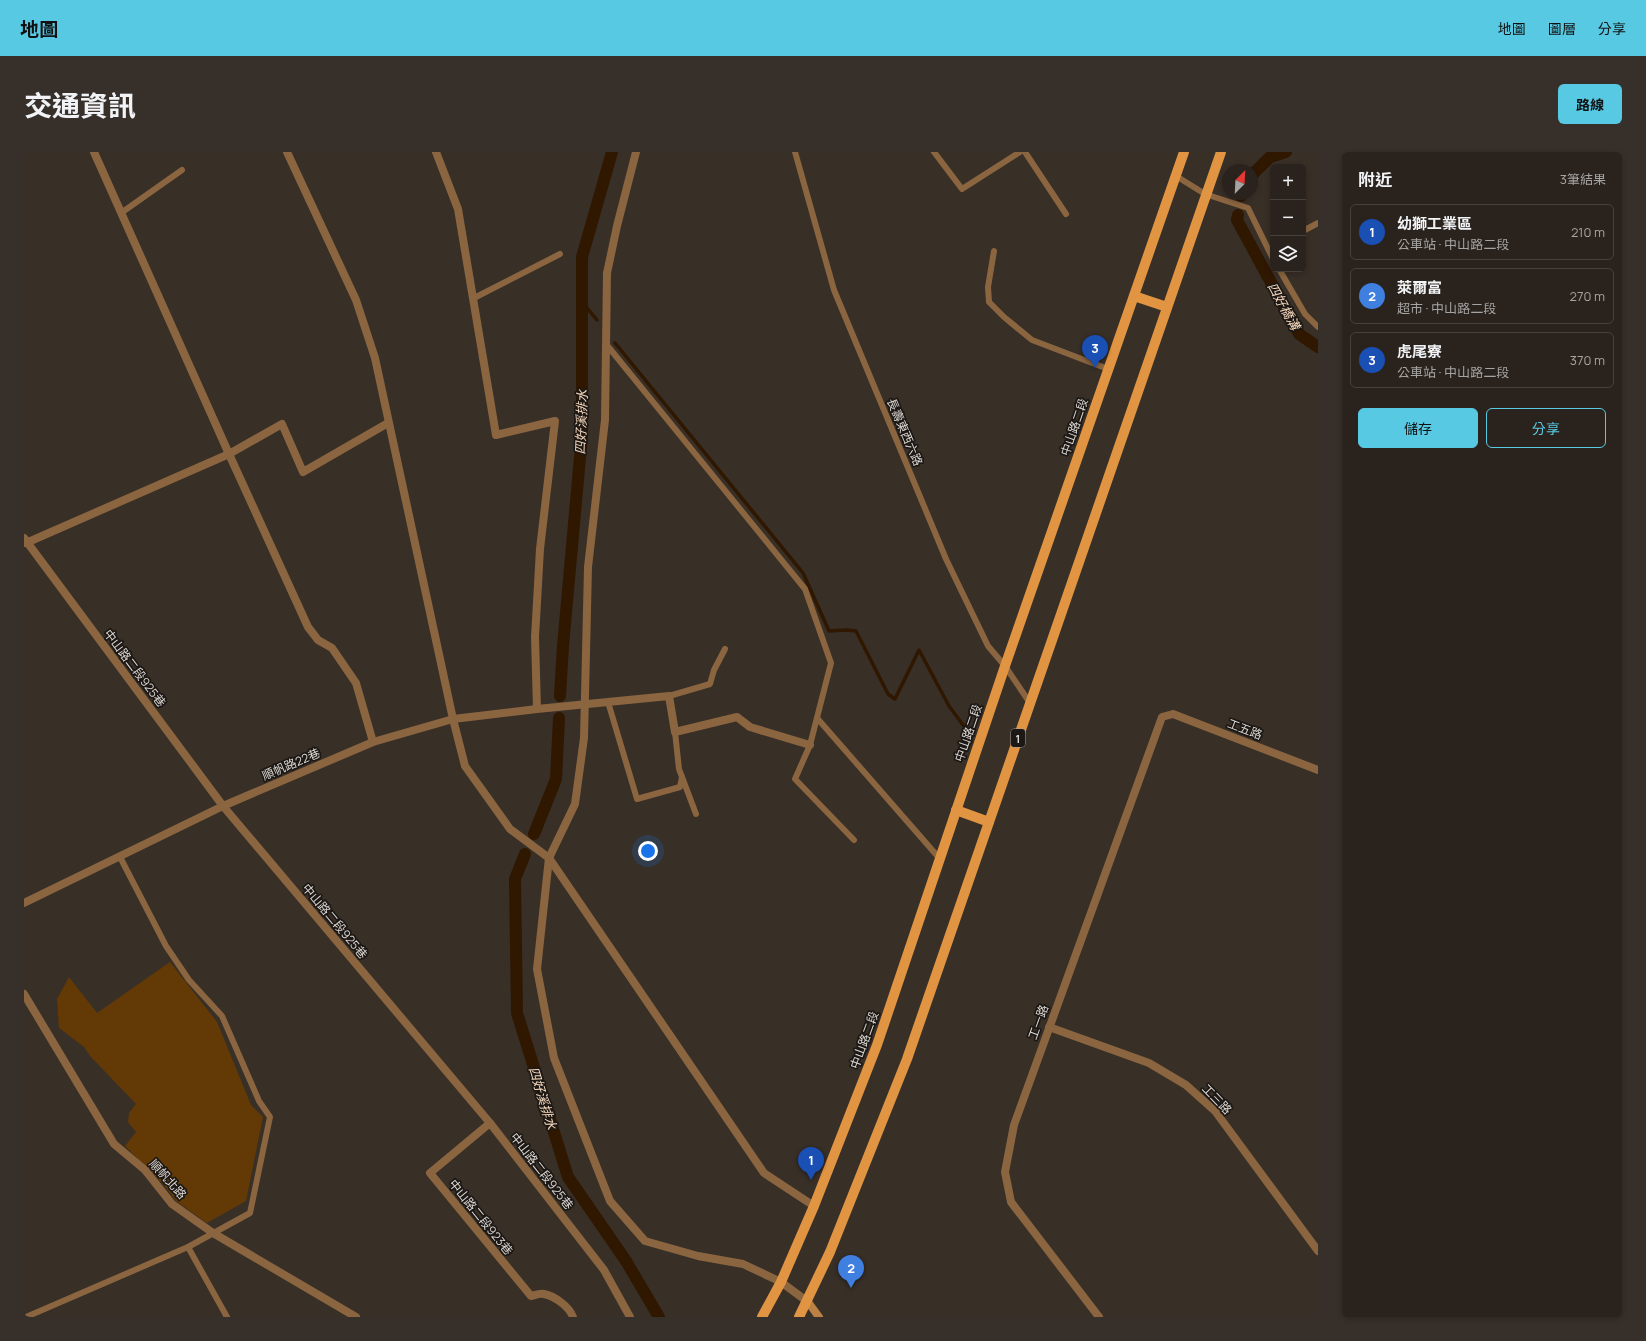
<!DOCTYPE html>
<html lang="zh-TW">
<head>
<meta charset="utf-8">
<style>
	:root { --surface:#2a231d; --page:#362f2a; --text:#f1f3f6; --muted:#a5a4a4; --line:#46403b; --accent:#57c9e3 }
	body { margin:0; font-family:Manrope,"Noto Sans TC",sans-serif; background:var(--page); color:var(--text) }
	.controls { position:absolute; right:12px; top:12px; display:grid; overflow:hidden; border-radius:6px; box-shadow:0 2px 6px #0003 }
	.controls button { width:36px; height:36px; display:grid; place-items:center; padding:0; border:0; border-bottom:1px solid var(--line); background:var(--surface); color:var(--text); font:20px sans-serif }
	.compass { position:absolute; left:1198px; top:12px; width:36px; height:36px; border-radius:50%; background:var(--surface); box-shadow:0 2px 6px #0003; rotate:24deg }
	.you { position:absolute; left:624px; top:699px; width:14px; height:14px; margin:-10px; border:3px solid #fff; border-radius:50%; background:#1a73e8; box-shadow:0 0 0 6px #1a73e833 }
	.badge { display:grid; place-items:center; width:26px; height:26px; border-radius:50%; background:var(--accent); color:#fff; font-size:13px; font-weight:700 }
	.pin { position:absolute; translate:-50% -33px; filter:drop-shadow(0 1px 2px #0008) }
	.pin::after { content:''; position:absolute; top:21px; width:14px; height:12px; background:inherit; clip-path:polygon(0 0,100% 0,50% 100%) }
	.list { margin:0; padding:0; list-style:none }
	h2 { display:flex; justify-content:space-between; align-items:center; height:52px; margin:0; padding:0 16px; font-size:17px }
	h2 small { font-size:13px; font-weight:400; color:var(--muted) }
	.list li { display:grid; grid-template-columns:26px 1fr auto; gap:12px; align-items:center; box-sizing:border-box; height:56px; margin:0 8px 8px; padding:0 8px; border:1px solid var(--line); border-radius:6px }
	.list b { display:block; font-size:15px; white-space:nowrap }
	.list p { margin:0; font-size:13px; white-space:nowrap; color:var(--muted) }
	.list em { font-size:13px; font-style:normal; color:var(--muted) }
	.actions { display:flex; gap:8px; padding:12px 16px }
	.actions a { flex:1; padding:9px 0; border:1px solid var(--accent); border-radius:6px; text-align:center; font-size:14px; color:var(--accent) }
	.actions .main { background:var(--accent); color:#111 }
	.icon { flex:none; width:22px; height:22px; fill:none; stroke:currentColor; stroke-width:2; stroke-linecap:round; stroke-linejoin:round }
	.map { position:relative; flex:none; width:1294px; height:1165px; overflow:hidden; border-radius:6px }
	header { display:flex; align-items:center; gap:24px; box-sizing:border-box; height:56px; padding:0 20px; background:var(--accent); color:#111 }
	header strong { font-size:19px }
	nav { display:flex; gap:22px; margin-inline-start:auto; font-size:14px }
	.intro { display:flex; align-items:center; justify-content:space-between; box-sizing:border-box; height:96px; padding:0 24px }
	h1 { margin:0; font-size:28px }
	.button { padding:10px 18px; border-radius:6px; background:var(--accent); color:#111; font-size:14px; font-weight:700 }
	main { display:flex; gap:24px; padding:0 24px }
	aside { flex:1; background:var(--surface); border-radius:6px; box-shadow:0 2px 6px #0003 }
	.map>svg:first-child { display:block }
	.green { fill:#633a06 }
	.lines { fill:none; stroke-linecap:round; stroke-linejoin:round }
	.stream { stroke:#301700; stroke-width:3.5 }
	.canal { stroke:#301700; stroke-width:12 }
	.lane { stroke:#8a6540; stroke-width:6 }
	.street { stroke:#8a6540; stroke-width:8 }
	.secondary { stroke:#bb8043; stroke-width:8 }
	.primary { stroke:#e19542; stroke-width:10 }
	.labels { text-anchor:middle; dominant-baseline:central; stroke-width:3.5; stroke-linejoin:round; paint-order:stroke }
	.shield { fill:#1c1815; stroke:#a39e9a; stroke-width:1 }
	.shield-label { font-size:11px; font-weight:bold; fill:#ddd8d3 }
	.street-label { font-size:12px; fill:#ddd8d3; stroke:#1c1815 }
	.water-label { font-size:13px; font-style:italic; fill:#f8d9bd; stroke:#1c1815 }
</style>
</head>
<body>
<header>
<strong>地圖</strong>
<nav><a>地圖</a><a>圖層</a><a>分享</a></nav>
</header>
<div class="intro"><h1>交通資訊</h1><a class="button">路線</a></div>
<main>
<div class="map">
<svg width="1294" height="1165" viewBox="0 0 1294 1165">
	<rect width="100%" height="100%" fill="#382f27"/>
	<polygon class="green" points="146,810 193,870 227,953 239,965 222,1049 183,1071 152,1049 140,1033 101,994 112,980 104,970 105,961 112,952 66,904 60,895 35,876 33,847 45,825 73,861"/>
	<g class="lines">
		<g class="stream">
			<polyline points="558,150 573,168"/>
			<polyline points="591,191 779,421 805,479 823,478 832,479 864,542 871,547 895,498 925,554 945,581"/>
		</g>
		<g class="canal">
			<polyline points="1228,23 1246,5 1262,0"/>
			<polyline points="1217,44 1217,42"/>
			<polyline points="1214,63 1213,68 1275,182 1294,195"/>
			<polyline points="536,544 539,494 558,283 558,105 588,0"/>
			<polyline points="510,682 532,627 535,566"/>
			<polyline points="501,702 491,727 493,861 544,1025 602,1109 635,1165"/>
		</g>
		<g class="lane">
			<polyline points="771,0 810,138 922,407 964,494 981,514 1006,551"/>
			<polyline points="910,0 938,37 996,0"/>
			<polyline points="1001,0 1042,62"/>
			<polyline points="1152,24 1181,42 1224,56 1249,107"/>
			<polyline points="97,61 158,18"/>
			<polyline points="1279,79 1294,71"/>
			<polyline points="970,99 964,135 965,150 980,165 1008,188 1084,217"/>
			<polyline points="1255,117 1281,162 1294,175"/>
			<polyline points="450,146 536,102"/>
			<polyline points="582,192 781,437 807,511 786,593 771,627 830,688"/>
			<polyline points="645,544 686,532 690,518 701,497"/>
			<polyline points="584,550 613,647 656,635 658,625"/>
			<polyline points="793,566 916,707"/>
			<polyline points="651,580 655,617 672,662"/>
			<polyline points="164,1095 203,1165"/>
			<polyline points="2,1165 164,1095 226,1061 246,965 235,949 198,864 165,828 142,794 96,705"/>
		</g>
		<g class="street">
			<polyline points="70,0 205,302 284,475 294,488 308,496 332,531 349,590"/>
			<polyline points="263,0 332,148 351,206 429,567 441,614 486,677 525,706 740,1021 790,1054"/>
			<polyline points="412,0 434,57 472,283 531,269 516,397 511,485 513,557"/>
			<polyline points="612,0 593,74 583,121 581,268 564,415 560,586 551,652 525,706 513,817 530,906 586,1049 621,1089 674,1104 719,1112 757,1130 784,1150"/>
			<polyline points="0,386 199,654 466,971 580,1118 606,1165"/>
			<polyline points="2,391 205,302 258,272 279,320 364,271"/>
			<polyline points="0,751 199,654 349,590 429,567 513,557 645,544 651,580 713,565 726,575 786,593"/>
			<polyline points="0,842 90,992 121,1018 148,1052 189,1081 332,1165"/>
			<polyline points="1025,875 1125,911 1162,933 1191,959 1294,1099"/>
			<path d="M466,971L406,1021L507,1144C511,1143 516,1141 520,1142C530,1144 545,1154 549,1165"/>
			<polyline points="1075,1165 987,1050 981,1020 990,973 1138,565 1149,562 1294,618"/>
		</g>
		<polyline class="secondary" points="784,1150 795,1165"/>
		<g class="primary">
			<polyline points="1110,144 1143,155"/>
			<polyline points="932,658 965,670"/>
			<polyline points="738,1165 757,1130 790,1054 853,893 981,514 1160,0"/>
			<polyline points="775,1165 806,1100 883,907 1197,0"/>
		</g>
	</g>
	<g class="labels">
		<rect class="shield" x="987" y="577" width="14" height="18" rx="3"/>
		<g class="shield-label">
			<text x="994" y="586">1</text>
		</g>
		<g class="street-label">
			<text transform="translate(1050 275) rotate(-71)">中山路二段</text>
			<text transform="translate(881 280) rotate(67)">長壽東西六路</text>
			<text transform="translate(111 516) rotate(53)">中山路二段925巷</text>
			<text transform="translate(1221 577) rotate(21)">工五路</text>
			<text transform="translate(944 581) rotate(-71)">中山路二段</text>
			<text transform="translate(267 612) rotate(-23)">順帆路22巷</text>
			<text transform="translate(311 769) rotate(50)">中山路二段925巷</text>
			<text transform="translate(1014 870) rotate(-70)">工一路</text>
			<text transform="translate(840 888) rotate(-70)">中山路二段</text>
			<text transform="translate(1193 947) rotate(46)">工三路</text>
			<text transform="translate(518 1019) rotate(52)">中山路二段925巷</text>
			<text transform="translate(144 1027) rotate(48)">順帆北路</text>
			<text transform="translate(457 1065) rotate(51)">中山路二段923巷</text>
		</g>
		<g class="water-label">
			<text transform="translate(1260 154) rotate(61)">四好橋溝</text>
			<text transform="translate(557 270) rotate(-88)">四好溪排水</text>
			<text transform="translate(519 946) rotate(73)">四好溪排水</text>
		</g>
	</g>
</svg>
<div class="controls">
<button>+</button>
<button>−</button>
<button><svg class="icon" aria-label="layers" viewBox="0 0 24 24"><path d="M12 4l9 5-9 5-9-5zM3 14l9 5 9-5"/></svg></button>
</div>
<svg class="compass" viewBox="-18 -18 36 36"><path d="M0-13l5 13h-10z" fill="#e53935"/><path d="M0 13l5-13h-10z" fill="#a5a4a4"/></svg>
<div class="you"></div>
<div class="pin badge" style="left:787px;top:1028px;background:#1a4fb4">1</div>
<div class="pin badge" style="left:827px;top:1136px;background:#3f7fe0">2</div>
<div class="pin badge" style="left:1071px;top:216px;background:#1a4fb4">3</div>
</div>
<aside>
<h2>附近<small>3筆結果</small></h2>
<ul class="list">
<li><span class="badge" style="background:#1a4fb4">1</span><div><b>幼獅工業區</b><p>公車站 · 中山路二段</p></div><em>210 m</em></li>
<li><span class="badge" style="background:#3f7fe0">2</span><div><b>萊爾富</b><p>超市 · 中山路二段</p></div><em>270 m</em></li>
<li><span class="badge" style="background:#1a4fb4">3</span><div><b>虎尾寮</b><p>公車站 · 中山路二段</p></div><em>370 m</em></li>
</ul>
<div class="actions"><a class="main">儲存</a><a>分享</a></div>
</aside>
</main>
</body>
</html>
